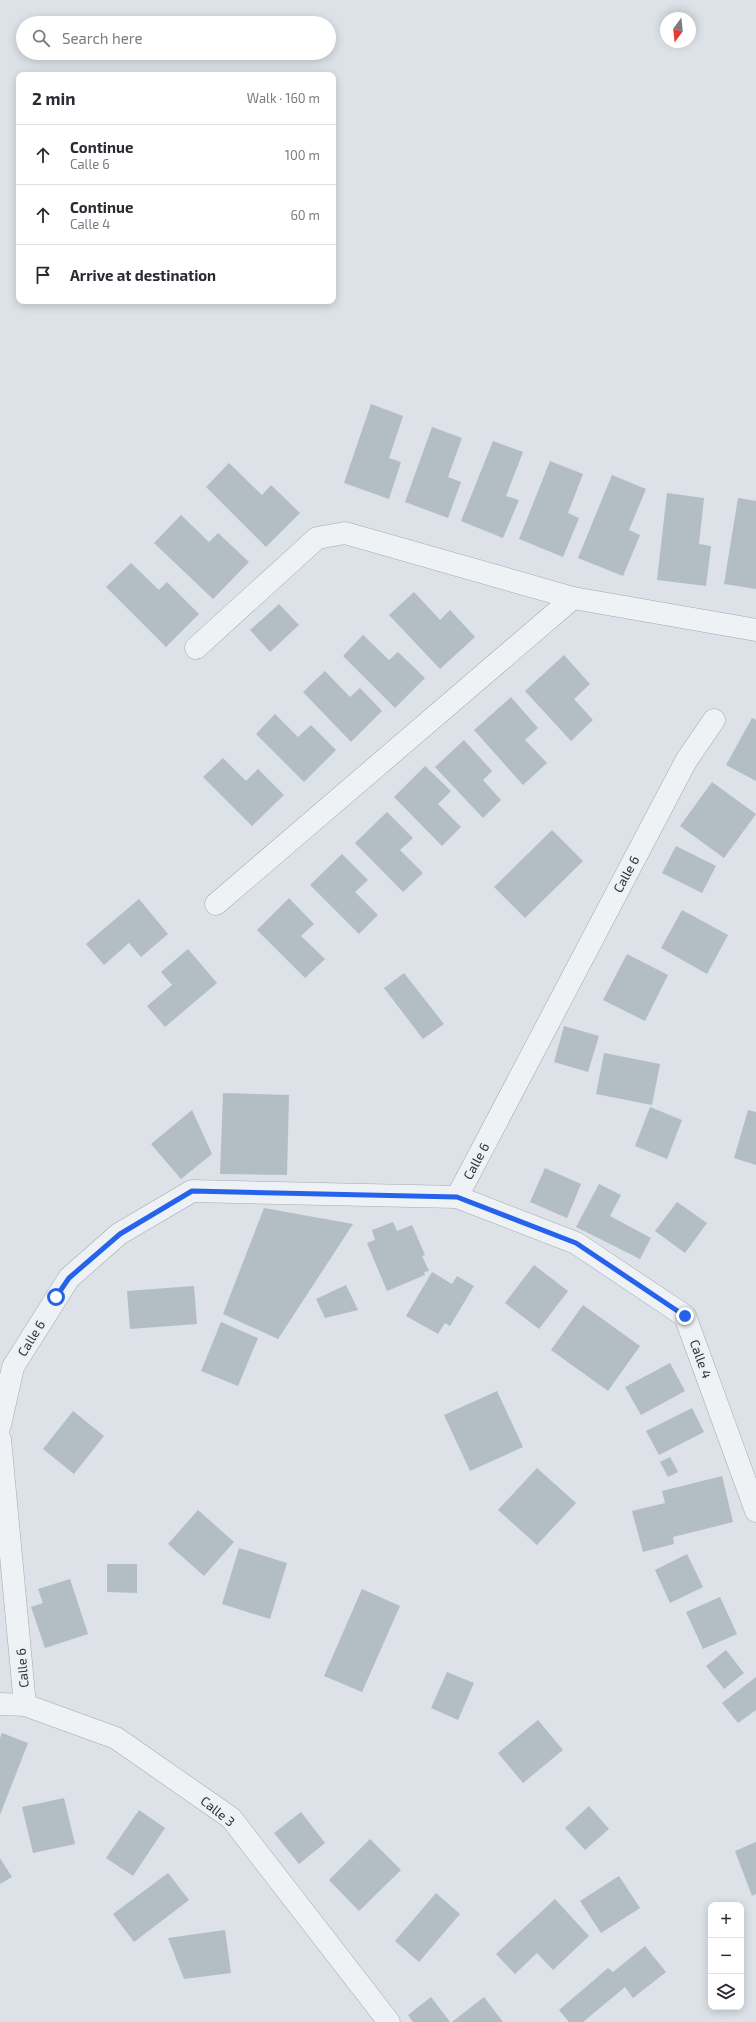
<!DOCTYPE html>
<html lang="en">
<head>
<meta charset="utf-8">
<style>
	:root { --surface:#fff; --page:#f7f7f7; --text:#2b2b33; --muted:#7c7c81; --line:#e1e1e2 }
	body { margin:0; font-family:"Exo 2",sans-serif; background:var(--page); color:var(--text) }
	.controls { position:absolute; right:12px; bottom:12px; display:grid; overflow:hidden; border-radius:8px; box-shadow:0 2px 10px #0003 }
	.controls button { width:36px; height:36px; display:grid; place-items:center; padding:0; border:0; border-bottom:1px solid var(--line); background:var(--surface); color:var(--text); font:20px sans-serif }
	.compass { position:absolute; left:660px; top:12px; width:36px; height:36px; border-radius:50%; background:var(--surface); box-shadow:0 2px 10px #0003; rotate:195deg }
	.stop { position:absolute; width:12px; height:12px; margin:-9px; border:3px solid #2563eb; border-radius:50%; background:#fff }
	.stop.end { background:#2563eb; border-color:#fff; box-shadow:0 1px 4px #0008 }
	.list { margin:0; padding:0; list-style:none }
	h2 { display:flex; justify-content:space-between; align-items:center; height:52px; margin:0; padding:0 16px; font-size:17px }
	h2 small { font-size:13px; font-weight:400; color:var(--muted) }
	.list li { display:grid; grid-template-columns:26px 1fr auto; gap:12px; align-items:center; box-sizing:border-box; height:60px; padding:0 16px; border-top:1px solid var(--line) }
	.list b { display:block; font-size:15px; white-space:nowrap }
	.list p { margin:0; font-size:13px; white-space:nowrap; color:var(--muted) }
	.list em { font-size:13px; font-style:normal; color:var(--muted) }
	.icon { flex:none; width:22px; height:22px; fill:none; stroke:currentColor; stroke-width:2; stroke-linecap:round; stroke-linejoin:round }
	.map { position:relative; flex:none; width:756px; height:2022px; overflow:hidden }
	.search { position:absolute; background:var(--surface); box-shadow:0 2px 10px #0003; left:16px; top:16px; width:320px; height:44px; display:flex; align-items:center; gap:10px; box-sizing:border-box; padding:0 14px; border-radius:22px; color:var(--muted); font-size:15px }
	.panel { position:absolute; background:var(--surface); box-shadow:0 2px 10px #0003; left:16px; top:72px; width:320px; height:232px; border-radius:8px }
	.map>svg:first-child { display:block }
	.building { fill:#b3bdc4 }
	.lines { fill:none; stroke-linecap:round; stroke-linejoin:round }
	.minor-casing { stroke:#a1aab1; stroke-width:23 }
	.minor { stroke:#eff2f5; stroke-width:22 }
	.route { stroke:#2563eb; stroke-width:5 }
	.labels { text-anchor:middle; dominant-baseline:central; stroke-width:4; stroke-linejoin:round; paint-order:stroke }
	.street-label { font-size:13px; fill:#25333e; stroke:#ebf1f5 }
</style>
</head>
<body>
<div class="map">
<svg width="756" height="2022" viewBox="0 0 756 2022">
	<rect width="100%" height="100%" fill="#dce2e7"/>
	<g class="building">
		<polygon points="371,404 403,416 389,458 401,462 389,499 344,483"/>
		<polygon points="432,427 462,438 448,477 461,482 448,518 405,502"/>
		<polygon points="493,441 523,452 506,496 519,500 503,538 461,521"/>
		<polygon points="550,461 583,474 568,513 579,518 563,557 519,539"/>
		<polygon points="229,463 262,495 271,485 300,513 266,547 206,487"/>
		<polygon points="612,475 646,489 629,530 640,535 623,576 578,558"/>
		<polygon points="667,493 704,498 699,544 711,546 706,586 657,580"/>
		<polygon points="738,498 756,501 756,589 724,584"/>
		<polygon points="181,515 209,542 218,533 249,562 213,599 154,543"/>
		<polygon points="131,563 159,590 167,582 199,614 166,647 106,587"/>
		<polygon points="414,592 440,620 450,610 475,637 440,669 389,615"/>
		<polygon points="279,604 299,625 270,652 250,630"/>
		<polygon points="363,635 389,660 398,652 425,678 395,708 343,656"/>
		<polygon points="564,655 590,684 574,699 593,720 571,741 525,691"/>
		<polygon points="325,671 350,697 360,688 382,711 351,742 303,692"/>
		<polygon points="511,697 538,728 525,740 547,763 523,785 474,730"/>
		<polygon points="275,714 298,737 311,725 336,750 304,782 256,734"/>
		<polygon points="752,718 756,720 756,781 726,765"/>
		<polygon points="464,740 492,771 483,780 501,800 483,818 435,767"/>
		<polygon points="223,758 246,781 258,769 284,795 252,826 203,777"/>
		<polygon points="425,766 451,791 438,804 461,827 442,846 394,797"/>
		<polygon points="712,782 756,814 724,858 680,826"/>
		<polygon points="387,812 413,838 400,850 423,873 403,892 355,843"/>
		<polygon points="552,830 583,861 525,918 494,887"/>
		<polygon points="676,846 716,866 702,893 662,873"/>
		<polygon points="342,854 368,880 355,892 378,915 359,934 310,885"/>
		<polygon points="289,898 314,924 301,936 325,959 305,978 257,930"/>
		<polygon points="139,899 168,934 141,957 129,943 104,965 86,944"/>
		<polygon points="682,910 728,935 707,974 661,948"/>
		<polygon points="188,949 217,983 165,1027 147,1006 172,985 161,972"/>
		<polygon points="627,954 668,975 645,1021 603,1000"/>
		<polygon points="404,973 444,1024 423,1039 384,988"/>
		<polygon points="564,1026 599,1036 588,1072 554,1062"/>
		<polygon points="604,1053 660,1064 652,1105 596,1094"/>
		<polygon points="223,1093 289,1095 287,1175 220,1174"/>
		<polygon points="650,1107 682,1120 667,1159 635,1146"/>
		<polygon points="192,1110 212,1154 181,1179 151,1144"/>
		<polygon points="748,1110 756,1112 756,1165 734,1158"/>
		<polygon points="545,1168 581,1184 567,1218 530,1202"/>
		<polygon points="599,1184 621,1195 610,1216 651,1238 640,1259 576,1227"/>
		<polygon points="677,1202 707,1223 685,1253 655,1231"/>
		<polygon points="264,1208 353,1224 278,1339 223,1314"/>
		<polygon points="393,1222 397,1231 412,1225 425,1255 422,1256 429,1271 424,1272 425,1275 387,1291 367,1243 375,1240 372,1230"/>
		<polygon points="534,1265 568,1291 539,1329 505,1303"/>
		<polygon points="432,1272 452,1284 457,1276 474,1286 450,1326 445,1323 438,1334 406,1316"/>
		<polygon points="346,1285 358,1310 325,1318 316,1299"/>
		<polygon points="194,1286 197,1324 130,1329 127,1291"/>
		<polygon points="583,1305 640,1346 608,1391 551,1350"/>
		<polygon points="221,1322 258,1338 238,1386 201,1371"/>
		<polygon points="670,1363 685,1391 641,1415 625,1387"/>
		<polygon points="497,1391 523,1447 470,1471 444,1415"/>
		<polygon points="692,1408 704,1432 659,1455 646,1431"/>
		<polygon points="73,1411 104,1436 74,1474 43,1449"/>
		<polygon points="670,1457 678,1472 668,1477 660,1462"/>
		<polygon points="537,1468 576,1503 537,1545 498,1510"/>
		<polygon points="722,1476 733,1522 673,1537 674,1544 643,1552 632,1511 665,1503 662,1491"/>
		<polygon points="198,1510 234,1542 204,1576 168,1544"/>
		<polygon points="239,1548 287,1563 270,1619 222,1604"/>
		<polygon points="687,1554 703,1587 670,1603 655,1570"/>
		<polygon points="107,1564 137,1564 137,1593 107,1592"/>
		<polygon points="70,1579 88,1634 45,1648 31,1607 43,1603 38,1589"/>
		<polygon points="362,1589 400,1606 362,1692 324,1676"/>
		<polygon points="720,1597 737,1634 703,1649 686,1612"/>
		<polygon points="726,1650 744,1673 724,1689 706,1666"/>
		<polygon points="447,1672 474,1683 458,1720 431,1708"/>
		<polygon points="756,1677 756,1710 738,1723 722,1703"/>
		<polygon points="538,1720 563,1750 523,1783 498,1753"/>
		<polygon points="2,1733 28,1743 0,1815 0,1738"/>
		<polygon points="64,1798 75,1844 33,1853 22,1807"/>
		<polygon points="589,1806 609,1829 585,1850 565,1828"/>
		<polygon points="139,1810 165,1828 133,1876 106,1858"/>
		<polygon points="301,1812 325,1843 299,1864 274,1833"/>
		<polygon points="370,1839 401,1870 359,1911 329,1880"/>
		<polygon points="756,1842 756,1894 752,1896 735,1851"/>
		<polygon points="0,1858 12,1877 0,1884"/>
		<polygon points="168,1873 189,1900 134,1942 113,1914"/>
		<polygon points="619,1876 640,1908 601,1933 580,1901"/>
		<polygon points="436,1893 460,1914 419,1962 395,1941"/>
		<polygon points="555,1899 589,1936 553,1970 537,1953 515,1974 496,1954"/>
		<polygon points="225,1930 231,1973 184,1979 168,1938"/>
		<polygon points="645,1946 666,1972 633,1998 625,1987 583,2022 569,2022 559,2010 608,1968 613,1972"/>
		<polygon points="431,1997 450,2022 413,2022 408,2015"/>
		<polygon points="484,1997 503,2022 452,2022"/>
	</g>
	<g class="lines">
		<defs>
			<g id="minor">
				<polyline points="196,648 317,538 345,533 573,598"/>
				<polyline points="216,904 573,598 756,630"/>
				<polyline points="457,1197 686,761 714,720"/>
				<polyline points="0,1425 13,1367 69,1278 119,1234 192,1191 457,1197 576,1243 685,1316 756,1511"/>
				<polyline points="0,1439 25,1705"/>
				<polyline points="0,1704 25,1705 116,1738 231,1818 389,2022"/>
			</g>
		</defs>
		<use href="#minor" class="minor-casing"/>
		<use href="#minor" class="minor"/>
	</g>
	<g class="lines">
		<polyline class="route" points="56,1297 69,1278 120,1234 192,1191 457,1197 576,1243 685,1316"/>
	</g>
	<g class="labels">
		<g class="street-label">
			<text transform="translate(626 874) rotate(-62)">Calle 6</text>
			<text transform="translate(476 1161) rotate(-62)">Calle 6</text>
			<text transform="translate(31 1338) rotate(-58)">Calle 6</text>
			<text transform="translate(701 1359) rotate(70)">Calle 4</text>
			<text transform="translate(22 1668) rotate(-95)">Calle 6</text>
			<text transform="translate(218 1811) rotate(39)">Calle 3</text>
		</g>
	</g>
</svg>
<div class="controls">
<button>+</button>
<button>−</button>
<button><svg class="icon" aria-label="layers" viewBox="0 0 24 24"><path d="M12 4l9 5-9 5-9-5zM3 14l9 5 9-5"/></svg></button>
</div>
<svg class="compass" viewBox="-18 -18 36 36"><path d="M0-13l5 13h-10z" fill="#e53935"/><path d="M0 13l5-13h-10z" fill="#7c7c81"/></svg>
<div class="stop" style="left:56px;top:1297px"></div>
<div class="stop end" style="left:685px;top:1316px"></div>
<div class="search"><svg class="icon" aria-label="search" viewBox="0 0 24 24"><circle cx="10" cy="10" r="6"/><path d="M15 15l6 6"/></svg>Search here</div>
<section class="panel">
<h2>2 min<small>Walk · 160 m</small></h2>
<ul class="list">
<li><svg class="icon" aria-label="ahead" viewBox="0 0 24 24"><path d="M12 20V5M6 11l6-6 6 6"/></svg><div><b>Continue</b><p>Calle 6</p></div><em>100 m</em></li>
<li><svg class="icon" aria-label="ahead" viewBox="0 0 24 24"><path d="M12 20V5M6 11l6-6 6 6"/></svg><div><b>Continue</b><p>Calle 4</p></div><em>60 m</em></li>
<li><svg class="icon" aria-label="arrive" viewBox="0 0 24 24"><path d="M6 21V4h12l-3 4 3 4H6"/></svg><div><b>Arrive at destination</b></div></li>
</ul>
</section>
</div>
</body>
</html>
